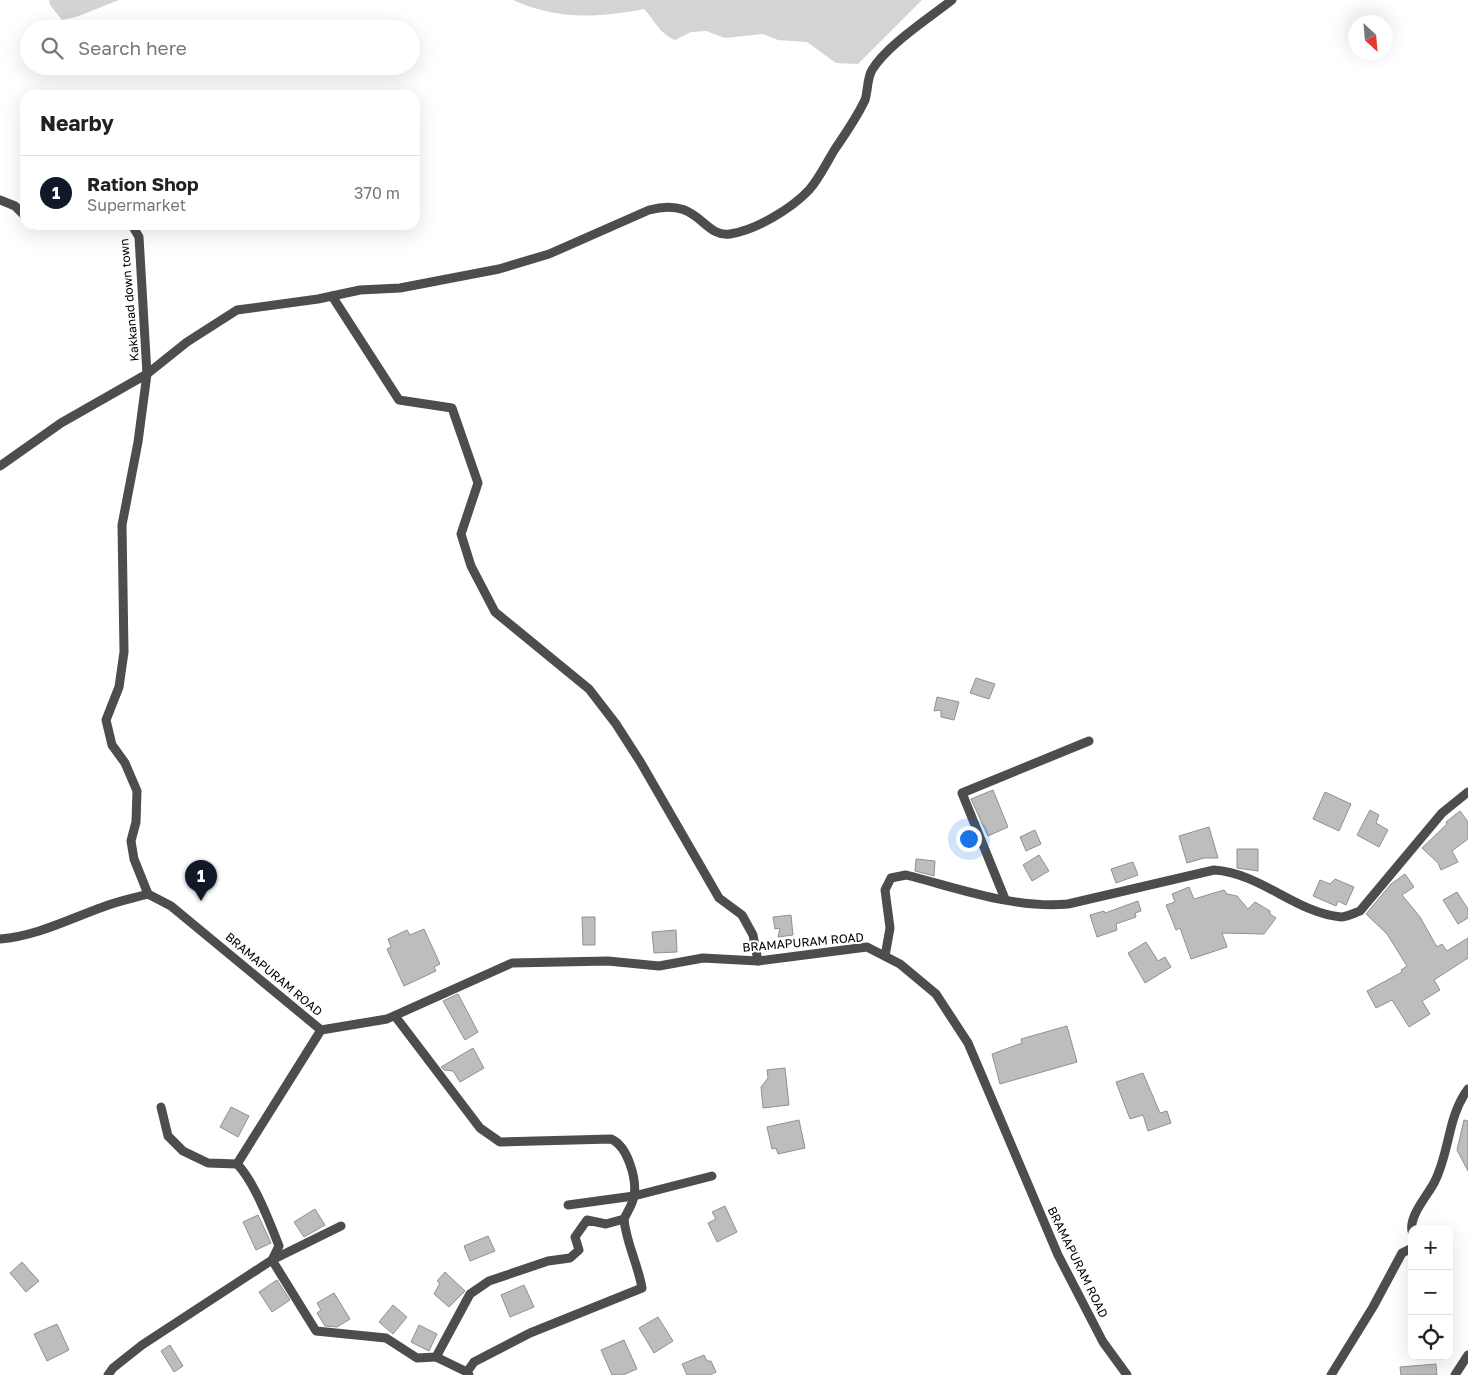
<!DOCTYPE html>
<html lang="en">
<head>
<meta charset="utf-8">
<style>
	:root { --surface:#fff; --page:#f6f6f6; --text:#222; --muted:#767676; --line:#e0e0e0; --accent:#111827 }
	body { margin:0; font-family:"Golos Text",sans-serif; background:var(--page); color:var(--text) }
	.controls { position:absolute; right:15px; bottom:15px; display:grid; overflow:hidden; border-radius:10px; box-shadow:0 5px 20px #0002 }
	.controls button { width:45px; height:45px; display:grid; place-items:center; padding:0; border:0; border-bottom:1px solid var(--line); background:var(--surface); color:var(--text); font:25px sans-serif }
	.compass { position:absolute; left:1348px; top:15px; width:45px; height:45px; border-radius:50%; background:var(--surface); box-shadow:0 5px 20px #0002; rotate:154deg }
	.you { position:absolute; left:968px; top:838px; width:18px; height:18px; margin:-12px; border:4px solid #fff; border-radius:50%; background:#1a73e8; box-shadow:0 0 0 8px #1a73e833 }
	.badge { display:grid; place-items:center; width:32px; height:32px; border-radius:50%; background:var(--accent); color:#fff; font-size:16px; font-weight:700 }
	.pin { position:absolute; translate:-50% -41px; filter:drop-shadow(0 1px 2px #0008) }
	.pin::after { content:''; position:absolute; top:26px; width:18px; height:15px; background:inherit; clip-path:polygon(0 0,100% 0,50% 100%) }
	.list { margin:0; padding:0; list-style:none }
	h2 { display:flex; justify-content:space-between; align-items:center; height:65px; margin:0; padding:0 20px; font-size:21px }
	h2 small { font-size:16px; font-weight:400; color:var(--muted) }
	.list li { display:grid; grid-template-columns:32px 1fr auto; gap:15px; align-items:center; box-sizing:border-box; height:75px; padding:0 20px; border-top:1px solid var(--line) }
	.list b { display:block; font-size:19px; white-space:nowrap }
	.list p { margin:0; font-size:16px; white-space:nowrap; color:var(--muted) }
	.list em { font-size:16px; font-style:normal; color:var(--muted) }
	.icon { flex:none; width:28px; height:28px; fill:none; stroke:currentColor; stroke-width:2; stroke-linecap:round; stroke-linejoin:round }
	.map { position:relative; flex:none; width:1468px; height:1375px; overflow:hidden }
	.search { position:absolute; background:var(--surface); box-shadow:0 5px 20px #0002; left:20px; top:20px; width:400px; height:55px; display:flex; align-items:center; gap:12px; box-sizing:border-box; padding:0 18px; border-radius:28px; color:var(--muted); font-size:19px }
	.panel { position:absolute; background:var(--surface); box-shadow:0 5px 20px #0002; left:20px; top:90px; width:400px; height:140px; border-radius:15px }
	.map>svg:first-child { display:block }
	.green { fill:#d4d4d4 }
	.building { fill:#bdbdbd; stroke:#919191 }
	.lines { fill:none; stroke-linecap:round; stroke-linejoin:round }
	.minor { stroke:#4d4d4d; stroke-width:9 }
	.labels { text-anchor:middle; dominant-baseline:central; stroke-width:4; stroke-linejoin:round; paint-order:stroke }
	.street-label { font-size:12px; fill:#000; stroke:#fff }
</style>
</head>
<body>
<div class="map">
<svg width="1468" height="1375" viewBox="0 0 1468 1375">
	<rect width="100%" height="100%" fill="#fff"/>
	<g class="green">
		<polygon points="49,0 119,0 76,17 62,20 50,5"/>
		<path d="M513,0H922L858,64L836,63L807,42L778,40L763,34L725,38L706,31L691,32L675,40C659,33 656,22 644,9C597,18 557,20 513,0Z"/>
	</g>
	<g class="building">
		<polygon points="976,678 995,684 989,699 970,693"/>
		<polygon points="937,697 959,702 954,720 941,717 941,710 934,711"/>
		<polygon points="993,790 1008,827 988,836 971,799"/>
		<polygon points="1325,792 1351,804 1339,831 1313,819"/>
		<polygon points="1370,810 1379,815 1376,823 1388,830 1379,847 1357,835"/>
		<polygon points="1460,811 1468,822 1468,839 1452,851 1458,862 1441,870 1438,863 1422,848 1447,824 1446,822"/>
		<polygon points="1209,827 1218,858 1204,858 1187,863 1179,836"/>
		<polygon points="1035,830 1041,844 1026,851 1020,837"/>
		<polygon points="1237,849 1258,849 1258,871 1237,868"/>
		<polygon points="1039,855 1049,871 1032,881 1023,865"/>
		<polygon points="916,859 935,861 934,876 915,871"/>
		<polygon points="1133,862 1138,875 1116,883 1111,869"/>
		<polygon points="1405,874 1414,887 1402,895 1420,917 1437,947 1442,944 1447,951 1468,938 1468,958 1434,980 1440,990 1422,1001 1430,1014 1409,1027 1392,1000 1376,1008 1367,991 1402,972 1401,970 1407,966 1387,934 1366,914 1391,884"/>
		<polygon points="1335,879 1354,887 1346,905 1338,901 1336,906 1313,896 1320,880 1330,884"/>
		<polygon points="1189,887 1194,899 1224,890 1227,894 1237,896 1248,909 1255,902 1270,911 1270,914 1276,918 1264,934 1222,933 1227,947 1191,959 1180,928 1176,930 1166,905 1175,902 1172,894"/>
		<polygon points="1457,892 1468,909 1468,918 1458,924 1443,900"/>
		<polygon points="1138,901 1141,911 1135,913 1136,917 1116,924 1117,930 1097,937 1090,915 1104,911 1105,913"/>
		<polygon points="791,915 793,935 778,937 780,928 775,929 773,917"/>
		<polygon points="582,917 595,917 595,945 583,945"/>
		<polygon points="424,929 440,964 434,967 436,971 404,986 387,949 391,947 388,939 407,930 410,935"/>
		<polygon points="676,930 677,952 654,953 652,932"/>
		<polygon points="1146,942 1158,961 1165,957 1171,967 1145,983 1128,953"/>
		<polygon points="458,994 478,1032 465,1040 443,1001"/>
		<polygon points="1067,1026 1077,1062 1000,1084 992,1054 1022,1043 1021,1039"/>
		<polygon points="473,1048 484,1068 460,1082 453,1071 444,1070 441,1067"/>
		<polygon points="785,1068 789,1105 763,1108 761,1087 768,1078 767,1070"/>
		<polygon points="1143,1073 1160,1113 1167,1111 1171,1123 1148,1131 1143,1115 1130,1119 1116,1082"/>
		<polygon points="231,1107 249,1116 238,1137 220,1127"/>
		<polygon points="799,1120 805,1148 778,1154 776,1148 772,1149 767,1127"/>
		<polygon points="1464,1120 1468,1121 1468,1171 1457,1150"/>
		<polygon points="725,1206 737,1232 717,1242 708,1223 716,1219 712,1212"/>
		<polygon points="315,1209 325,1225 304,1237 294,1222"/>
		<polygon points="258,1215 271,1243 256,1250 243,1222"/>
		<polygon points="488,1236 495,1251 470,1261 464,1246"/>
		<polygon points="22,1262 39,1281 26,1292 10,1273"/>
		<polygon points="445,1272 465,1291 449,1307 434,1294 440,1283 437,1281"/>
		<polygon points="277,1280 290,1300 272,1312 259,1292"/>
		<polygon points="524,1285 534,1307 510,1317 501,1295"/>
		<polygon points="334,1293 350,1319 337,1327 325,1326 317,1313 321,1310 317,1303"/>
		<polygon points="393,1305 407,1317 393,1334 379,1322"/>
		<polygon points="658,1317 673,1341 654,1353 639,1328"/>
		<polygon points="57,1324 69,1350 47,1361 34,1334"/>
		<polygon points="419,1325 437,1334 429,1351 411,1342"/>
		<polygon points="624,1340 637,1369 623,1375 612,1375 601,1350"/>
		<polygon points="170,1345 183,1366 174,1372 161,1351"/>
		<polygon points="704,1355 707,1361 711,1361 716,1372 710,1375 687,1375 682,1364"/>
		<polygon points="1436,1364 1437,1375 1401,1375 1400,1367"/>
	</g>
	<g class="lines">
		<g class="minor">
			<polyline points="0,200 15,206 25,216"/>
			<polyline points="34,225 38,225"/>
			<polyline points="132,225 139,237 147,374"/>
			<polyline points="332,296 399,400 452,408 478,483 461,534 471,566 495,612 589,689 616,724 641,763 719,898 742,915 753,935 758,961"/>
			<path d="M147,374L187,342L237,310L318,299L360,290L400,288L499,269L549,254L649,210C700,196 702,238 730,234C756,230 791,209 809,190C819,179 827,162 835,149C846,133 857,117 865,100C868,91 867,78 872,70C886,46 929,18 952,0"/>
			<polyline points="0,466 61,423 147,374 138,442 122,525 124,652 119,687 106,720 112,745 125,763 137,791 136,822 131,841 134,859 148,894"/>
			<polyline points="1005,899 962,793 1089,741"/>
			<path d="M0,939C37,936 69,919 103,907C118,901 134,898 148,894L171,906L321,1030L387,1019L512,963L608,961L659,966L703,958L758,961L867,947L900,964L936,994L968,1043L1058,1255L1103,1342L1127,1375"/>
			<path d="M885,956L890,928L885,890L891,878L906,875C958,888 1014,909 1068,904L1214,870C1261,873 1296,913 1341,917C1347,917 1354,913 1360,911L1442,813L1468,792"/>
			<path d="M395,1016L480,1128L500,1142L611,1139C628,1146 637,1180 634,1196C633,1204 627,1212 624,1219"/>
			<polyline points="237,1164 321,1030"/>
			<polyline points="568,1205 634,1196 712,1176"/>
			<path d="M341,1226L272,1260L316,1331L386,1338L417,1358L436,1357L470,1294L489,1281L548,1261L570,1258L579,1250L575,1237L587,1220L606,1224L624,1219C626,1243 638,1264 642,1288L530,1333L474,1362L467,1372L469,1375"/>
			<path d="M1412,1231C1409,1216 1427,1196 1434,1183C1450,1153 1447,1117 1468,1089"/>
			<polyline points="436,1357 467,1372"/>
			<path d="M108,1375L113,1368L142,1345L272,1260L279,1246C270,1223 254,1181 237,1164L208,1163L183,1151L168,1136L161,1107"/>
			<polyline points="1331,1375 1373,1307 1402,1253 1412,1248"/>
			<polyline points="1455,1375 1468,1355"/>
		</g>
	</g>
	<g class="labels">
		<g class="street-label">
			<text transform="translate(129 300) rotate(-95)">Kakkanad down town</text>
			<text transform="translate(803 942) rotate(-5)">BRAMAPURAM ROAD</text>
			<text transform="translate(274 974) rotate(40)">BRAMAPURAM ROAD</text>
			<text transform="translate(1078 1262) rotate(64)">BRAMAPURAM ROAD</text>
		</g>
	</g>
</svg>
<div class="controls">
<button>+</button>
<button>−</button>
<button><svg class="icon" aria-label="locate" viewBox="0 0 24 24"><circle cx="12" cy="12" r="6"/><path d="M12 2v4M12 18v4M2 12h4M18 12h4"/></svg></button>
</div>
<svg class="compass" viewBox="-18 -18 36 36"><path d="M0-13l5 13h-10z" fill="#e53935"/><path d="M0 13l5-13h-10z" fill="#767676"/></svg>
<div class="you"></div>
<div class="pin badge" style="left:201px;top:901px">1</div>
<div class="search"><svg class="icon" aria-label="search" viewBox="0 0 24 24"><circle cx="10" cy="10" r="6"/><path d="M15 15l6 6"/></svg>Search here</div>
<section class="panel">
<h2>Nearby<small></small></h2>
<ul class="list">
<li><span class="badge">1</span><div><b>Ration Shop</b><p>Supermarket</p></div><em>370 m</em></li>
</ul>
</section>
</div>
</body>
</html>
